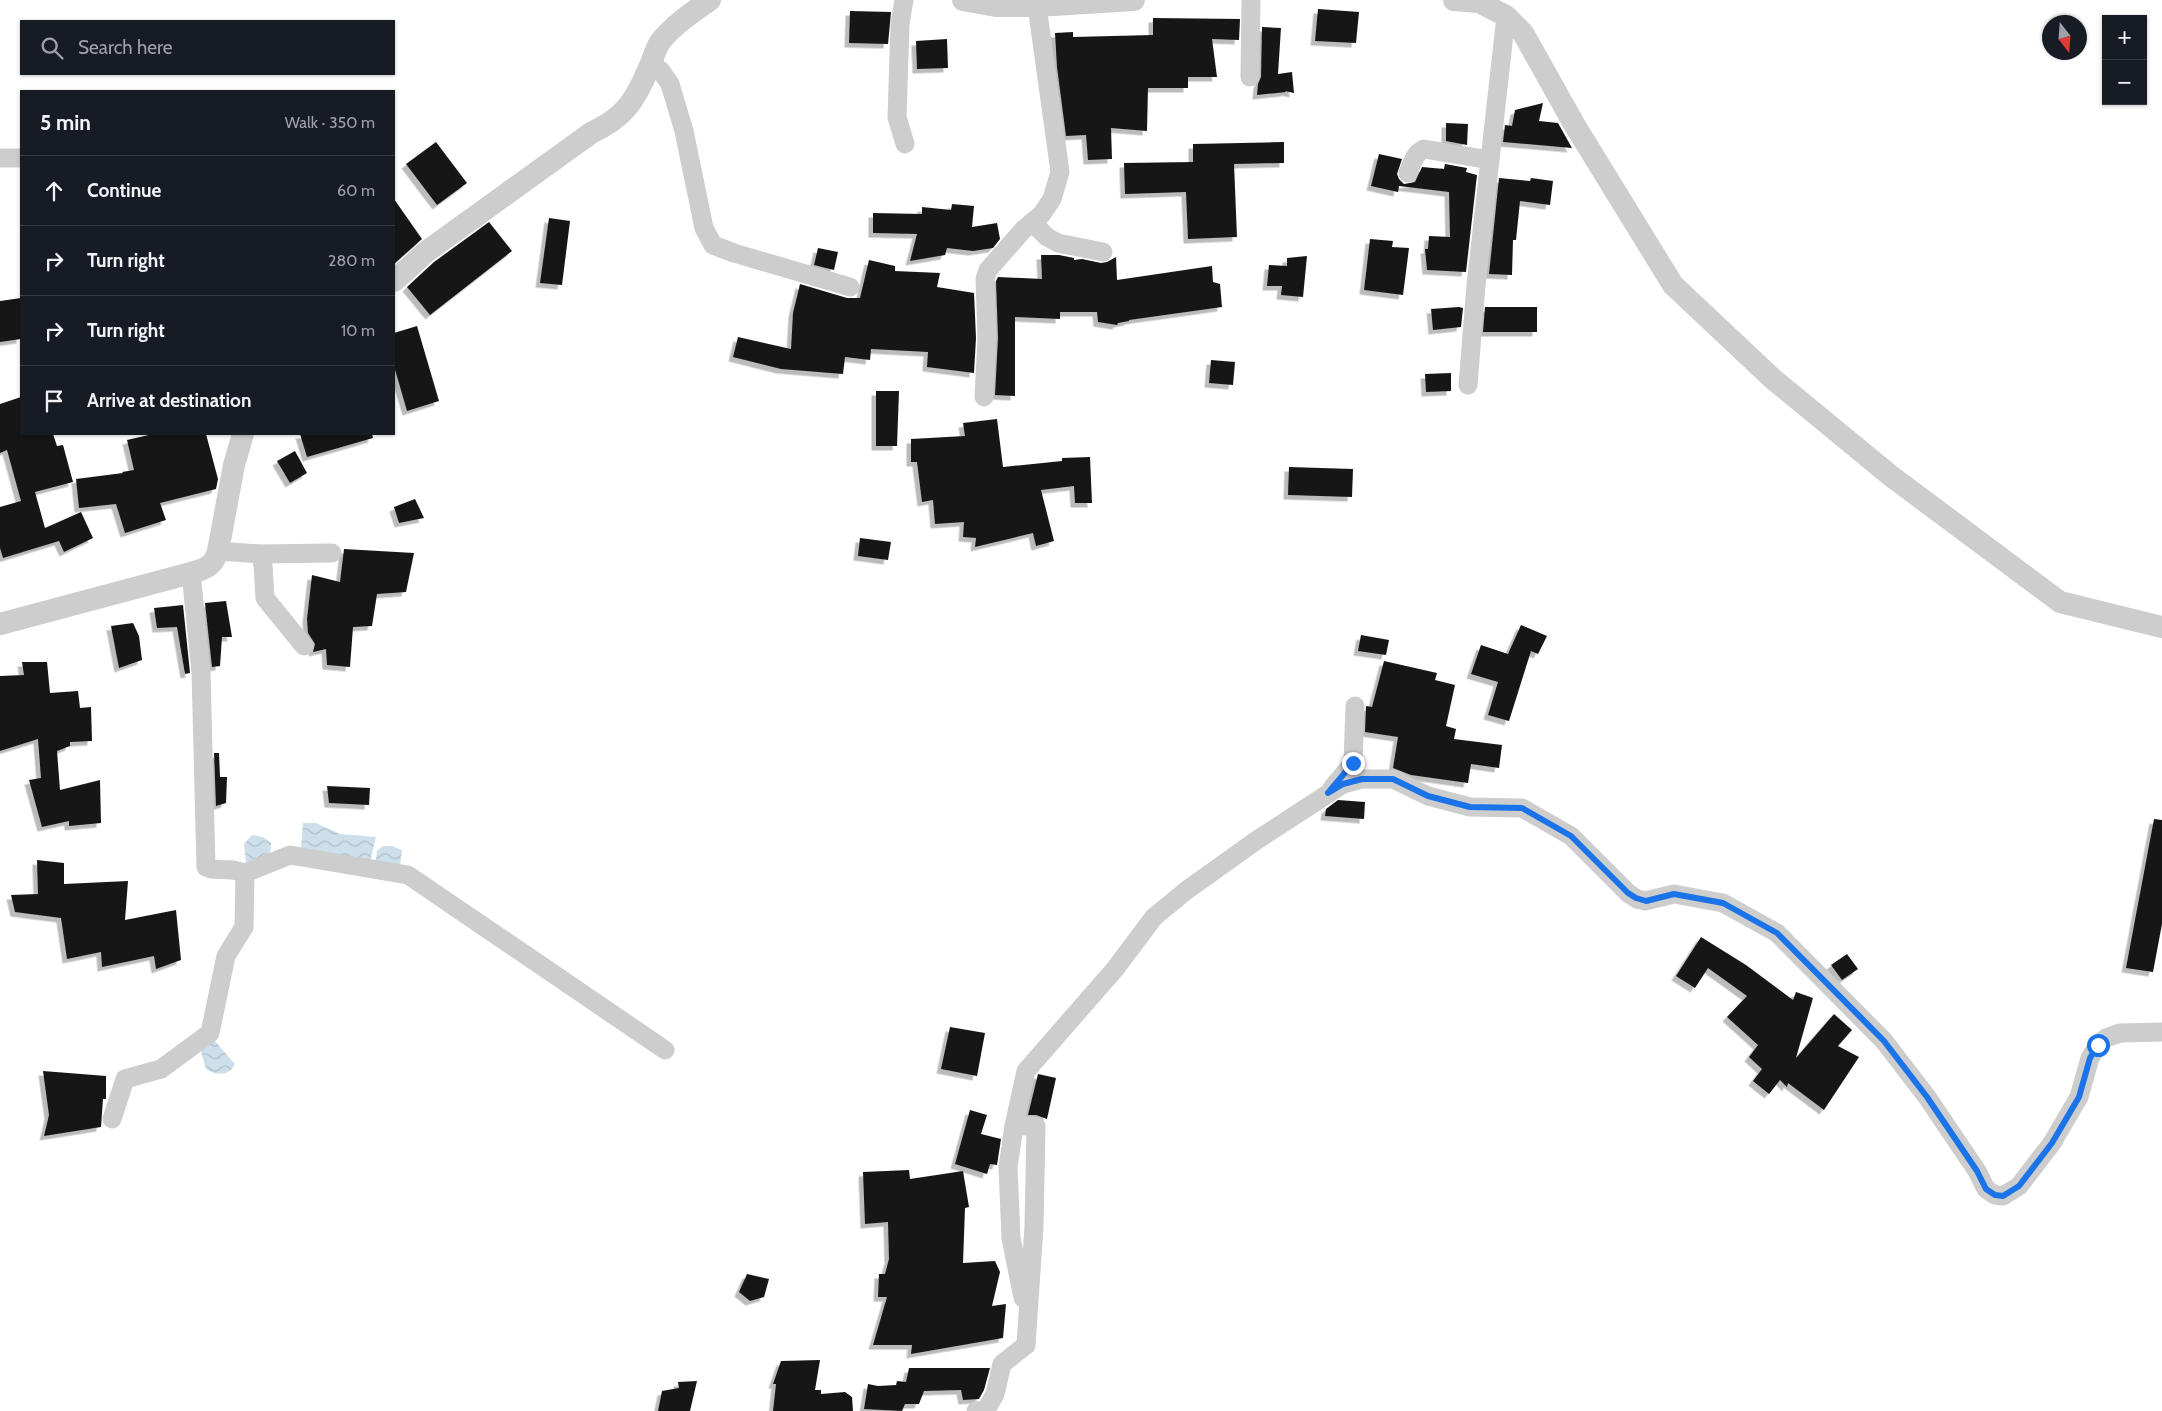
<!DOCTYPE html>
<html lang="en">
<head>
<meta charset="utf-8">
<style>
	:root { --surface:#171b24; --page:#20242c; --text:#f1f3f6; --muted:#9ea1a6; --line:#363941 }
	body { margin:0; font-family:Cabin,sans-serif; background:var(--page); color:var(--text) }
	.controls { position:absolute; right:15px; top:15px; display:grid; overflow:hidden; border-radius:0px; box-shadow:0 1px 4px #0004 }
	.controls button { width:45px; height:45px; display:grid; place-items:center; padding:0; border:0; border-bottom:1px solid var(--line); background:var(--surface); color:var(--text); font:25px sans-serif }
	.compass { position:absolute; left:2042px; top:15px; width:45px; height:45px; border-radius:50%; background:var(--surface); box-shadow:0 1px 4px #0004; rotate:163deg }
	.stop { position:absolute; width:15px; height:15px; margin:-11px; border:4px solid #1a73e8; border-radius:50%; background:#fff }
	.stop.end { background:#1a73e8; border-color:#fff; box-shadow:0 1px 5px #0008 }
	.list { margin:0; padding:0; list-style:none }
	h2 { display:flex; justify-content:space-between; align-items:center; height:65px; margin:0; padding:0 20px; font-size:21px }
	h2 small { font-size:16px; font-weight:400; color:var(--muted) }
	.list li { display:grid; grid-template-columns:32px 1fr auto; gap:15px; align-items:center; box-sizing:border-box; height:70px; padding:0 20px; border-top:1px solid var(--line) }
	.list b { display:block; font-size:19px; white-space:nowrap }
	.list em { font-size:16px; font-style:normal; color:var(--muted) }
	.icon { flex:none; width:28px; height:28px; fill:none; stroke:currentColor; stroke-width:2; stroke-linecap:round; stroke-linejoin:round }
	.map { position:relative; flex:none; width:2162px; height:1411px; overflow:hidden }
	.search { position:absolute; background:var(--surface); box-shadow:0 1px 4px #0004; left:20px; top:20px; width:375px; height:55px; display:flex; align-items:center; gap:12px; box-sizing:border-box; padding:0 18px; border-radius:0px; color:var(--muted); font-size:19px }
	.panel { position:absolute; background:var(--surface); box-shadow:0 1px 4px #0004; left:20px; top:90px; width:375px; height:345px; border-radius:0px }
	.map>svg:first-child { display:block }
	.water { fill:url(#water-waves) }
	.building { fill:#171717; filter:url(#shadow) }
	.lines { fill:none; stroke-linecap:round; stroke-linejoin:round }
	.minor { stroke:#cdcdcd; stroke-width:19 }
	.tertiary { stroke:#cdcdcd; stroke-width:22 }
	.route { stroke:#1a73e8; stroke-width:6 }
</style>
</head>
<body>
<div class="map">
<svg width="2162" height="1411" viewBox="0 0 2162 1411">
	<defs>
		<pattern id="water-waves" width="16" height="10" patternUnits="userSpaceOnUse" patternTransform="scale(1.25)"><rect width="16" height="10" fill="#ccdfeb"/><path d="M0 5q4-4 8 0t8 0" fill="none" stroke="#b0c0ca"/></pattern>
		<filter id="shadow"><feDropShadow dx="-4.5" dy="4.5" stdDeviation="0" flood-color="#0004"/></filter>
	</defs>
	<rect width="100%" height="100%" fill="#fff"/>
	<g class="water">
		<polygon points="303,823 316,823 340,834 376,837 370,862 301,849"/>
		<polygon points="252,835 263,837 271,843 270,856 246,863 244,844"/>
		<polygon points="383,846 392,846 402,850 400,867 375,865 377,851"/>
		<path d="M214,1040L235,1064C230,1076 216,1076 206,1069L200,1048Z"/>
	</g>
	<g class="building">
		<polygon points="1318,9 1359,12 1356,43 1315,41"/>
		<polygon points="850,11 891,12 888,44 849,43"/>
		<polygon points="1153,18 1240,19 1239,40 1212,39 1217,77 1188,77 1188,88 1148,88 1147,131 1111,128 1112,159 1088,160 1086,135 1066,136 1057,67 1055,33 1073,32 1073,37 1153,35"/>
		<polygon points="1262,27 1281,28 1278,74 1292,72 1294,93 1285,91 1286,92 1257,95 1258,84 1261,77"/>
		<polygon points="947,39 948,68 917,69 916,41"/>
		<polygon points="1543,103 1539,121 1558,123 1572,148 1503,142 1505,125 1512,126 1515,110"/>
		<polygon points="1446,123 1468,124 1467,145 1446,141"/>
		<polygon points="436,142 467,183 437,205 406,164"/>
		<polygon points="1284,142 1284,163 1234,164 1237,237 1188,239 1186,192 1125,194 1124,163 1193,162 1193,144"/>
		<polygon points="1379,154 1402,159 1397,174 1399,179 1404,184 1415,182 1422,167 1444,169 1445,164 1467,168 1466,172 1477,175 1466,272 1427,270 1425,249 1428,249 1429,236 1450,237 1449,192 1399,186 1398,192 1371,186"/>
		<polygon points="1499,178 1530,181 1531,178 1553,181 1550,205 1520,201 1516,240 1513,240 1512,275 1489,274"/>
		<polygon points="394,199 422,239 394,264"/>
		<polygon points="952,204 974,206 972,227 997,223 1000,239 993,248 973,251 947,248 945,255 910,261 917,234 873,233 873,213 922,214 922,207 951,210"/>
		<polygon points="549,218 570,221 562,285 540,283"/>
		<polygon points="489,222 512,251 430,315 407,287 434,262"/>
		<polygon points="1370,239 1393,241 1392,247 1409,248 1403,295 1364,290"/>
		<polygon points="818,248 838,252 834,270 814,265"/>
		<polygon points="1041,255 1059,255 1074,258 1074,260 1082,259 1101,263 1107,262 1116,257 1117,280 1212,266 1213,282 1220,284 1222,307 1129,320 1129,321 1118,323 1117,325 1098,322 1097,312 1060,312 1060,319 1015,317 1015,396 995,395 998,338 996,281 998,277 1042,279"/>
		<polygon points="1307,256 1303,297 1281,295 1282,286 1267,286 1269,265 1287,266 1287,258"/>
		<polygon points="869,260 895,266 895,271 940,273 937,287 974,293 976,338 974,373 927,367 928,352 871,349 870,360 845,357 843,374 781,369 733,357 738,337 791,349 793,313 800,284 847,298 860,298"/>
		<polygon points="21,298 21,339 0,342 0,301"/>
		<polygon points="1459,307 1463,308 1461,327 1433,330 1431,309"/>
		<polygon points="1485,307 1537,307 1537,332 1483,332"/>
		<polygon points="417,326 439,401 407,411 394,366 394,333"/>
		<polygon points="1211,360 1235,362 1233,385 1209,383"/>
		<polygon points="1451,373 1451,391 1426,392 1425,374"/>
		<polygon points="876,391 899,391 897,446 876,446"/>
		<polygon points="21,397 21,434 53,434 57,446 63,445 73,482 35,492 45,528 81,512 93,538 64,552 59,541 3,558 0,548 0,507 21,501 7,450 0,453 0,404"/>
		<polygon points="997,419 1003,467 1062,461 1062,458 1090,457 1092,503 1075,503 1074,486 1041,490 1054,541 1036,546 1033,533 975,547 976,538 963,537 964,522 935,524 933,500 922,502 917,462 911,462 911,439 965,436 963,423"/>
		<polygon points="153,434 206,434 218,479 216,489 160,503 166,520 125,533 116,504 79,508 76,479 123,473 122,472 134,470 127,440"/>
		<polygon points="300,434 372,434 373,438 307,457"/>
		<polygon points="295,451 307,473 290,483 277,461"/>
		<polygon points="1289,467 1353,469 1352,497 1288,495"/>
		<polygon points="415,499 424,518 399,523 394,507"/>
		<polygon points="860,538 891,542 888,560 858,556"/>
		<polygon points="344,549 414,553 406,592 377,594 372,626 353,627 350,667 327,665 326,649 313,652 315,644 308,633 307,619 312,575 340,582"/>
		<polygon points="226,601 232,637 222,637 220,666 212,667 205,603"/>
		<polygon points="183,605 190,673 185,674 177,627 157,628 154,608"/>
		<polygon points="133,623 139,636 142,660 119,668 111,626"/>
		<polygon points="1521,625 1547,636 1538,654 1531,651 1509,721 1488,715 1498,682 1471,674 1481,645 1508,654"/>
		<polygon points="1361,635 1389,640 1386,655 1358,651"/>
		<polygon points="1384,661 1437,673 1435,680 1455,685 1446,726 1456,729 1454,739 1502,745 1499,768 1471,764 1468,783 1411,775 1393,768 1398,737 1365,732 1366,706 1372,707"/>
		<polygon points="22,662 47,662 50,693 78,691 80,708 91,707 92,741 70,742 70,746 57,751 60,790 100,780 101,823 69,826 69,821 42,827 29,780 41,778 38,739 0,751 0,676 24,675"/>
		<polygon points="214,753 219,753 220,777 227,777 226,803 216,806"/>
		<polygon points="327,786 370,788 369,805 329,803"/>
		<polygon points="1338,800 1365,802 1364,819 1325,816 1326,809"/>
		<polygon points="2154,819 2162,820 2162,924 2153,972 2126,968"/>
		<polygon points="37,860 64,863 64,884 128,881 125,920 176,910 181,960 156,969 154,956 102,967 101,952 67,959 61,918 15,912 11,895 38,894"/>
		<polygon points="1701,937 1746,965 1793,1000 1796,992 1813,998 1796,1058 1834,1014 1852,1030 1838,1046 1859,1057 1824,1110 1788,1083 1787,1087 1780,1080 1769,1094 1753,1081 1762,1069 1749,1057 1758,1045 1727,1017 1747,996 1708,968 1695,988 1676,976"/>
		<polygon points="1847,954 1858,969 1842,980 1831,965"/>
		<polygon points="950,1027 985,1033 977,1076 941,1069"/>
		<polygon points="43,1071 106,1076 106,1099 103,1099 101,1127 44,1136 49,1115"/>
		<polygon points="1038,1074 1056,1078 1047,1119 1036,1115 1028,1115"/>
		<polygon points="970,1110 987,1115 981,1134 1001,1139 997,1165 990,1164 987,1174 955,1164"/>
		<polygon points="909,1170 910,1179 963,1171 969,1207 965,1208 963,1263 995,1261 1000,1272 992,1306 1006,1304 1003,1338 911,1354 912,1345 873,1345 887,1297 878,1297 879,1274 885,1274 889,1259 888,1222 865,1224 863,1172"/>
		<polygon points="747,1274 769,1279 764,1297 750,1301 739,1292"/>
		<polygon points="820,1360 815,1390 821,1390 821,1394 845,1392 852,1397 853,1411 773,1411 776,1384 773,1384 781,1361"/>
		<polygon points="909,1368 990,1368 984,1390 979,1399 963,1400 961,1390 924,1391 919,1404 905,1404 902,1411 864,1409 868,1384 878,1386 896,1385 897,1381 906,1382"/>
		<polygon points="697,1381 690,1411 658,1411 662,1391 679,1388 678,1382"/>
	</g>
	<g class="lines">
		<g class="minor">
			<polyline points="904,0 900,24 897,117 905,144"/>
			<polyline points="651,63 661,71 670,84 684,131 704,228 713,245 734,253 850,287"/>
			<polyline points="1250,77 1251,0"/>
			<polyline points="0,158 21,158"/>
			<path d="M1408,173C1412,164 1414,153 1424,149L1490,160"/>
			<polyline points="1032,222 1047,237 1058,243 1103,252"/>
			<polyline points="1468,385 1476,285 1506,16"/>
			<polyline points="984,397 987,338 985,279 988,270 1023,230 1042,214 1052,199 1060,172 1037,6"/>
			<polyline points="218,551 260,554 263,565 265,598 304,646"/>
			<polyline points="260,554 332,553"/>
			<polyline points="191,573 201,672 206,867 211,869 233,870 245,873 290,855 408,875 665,1050"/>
			<polyline points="1332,788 1353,763 1355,706"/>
			<polyline points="112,1119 125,1079 161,1069 210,1033 226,956 244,927 245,873"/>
			<polyline points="1014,1126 1008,1167 1011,1238 1023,1298"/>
			<polyline points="976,1411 986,1410 995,1394 1002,1364 1026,1345 1034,1227 1036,1126 1014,1126 1026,1071 1115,969 1154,917 1187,890 1257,840 1343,784 1362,779 1393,779 1428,796 1470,807 1522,808 1571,836 1628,893 1637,899 1645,901 1674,894 1723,903 1777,933 1884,1041 1927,1097 1977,1171 1986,1189 1995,1195 2003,1196 2019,1186 2052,1143 2079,1097 2090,1058 2098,1045 2106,1038 2120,1033 2162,1032"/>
		</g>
		<g class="tertiary">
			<polyline points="963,0 996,6 1037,6 1134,0"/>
			<polyline points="1454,0 1479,2 1506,16 1523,33 1574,124 1673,285 1773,379 1891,476 2060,602 2162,627"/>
			<path d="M394,281L426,252L591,133C623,118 634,103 648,70C652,62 655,50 660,42C673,25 693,12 710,0"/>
			<path d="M0,624L191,573C205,569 214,566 218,551L234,465L243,434"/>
		</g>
	</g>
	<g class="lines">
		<polyline class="route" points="1353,763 1328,793 1343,784 1362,779 1393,779 1428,796 1470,807 1522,808 1571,836 1628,893 1636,898 1646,901 1674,894 1723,903 1777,933 1884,1041 1927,1097 1977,1171 1986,1189 1995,1195 2003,1196 2019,1186 2052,1143 2079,1097 2090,1058 2098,1045"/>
	</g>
</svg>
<div class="controls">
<button>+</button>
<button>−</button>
</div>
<svg class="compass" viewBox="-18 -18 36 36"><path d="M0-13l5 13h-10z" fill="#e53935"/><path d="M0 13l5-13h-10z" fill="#9ea1a6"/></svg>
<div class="stop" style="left:2098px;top:1045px"></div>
<div class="stop end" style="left:1353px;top:763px"></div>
<div class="search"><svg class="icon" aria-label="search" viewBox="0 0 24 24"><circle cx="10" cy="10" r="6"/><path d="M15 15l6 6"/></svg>Search here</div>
<section class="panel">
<h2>5 min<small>Walk · 350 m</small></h2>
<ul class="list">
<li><svg class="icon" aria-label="ahead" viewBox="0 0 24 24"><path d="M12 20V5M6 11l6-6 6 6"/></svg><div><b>Continue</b></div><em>60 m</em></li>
<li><svg class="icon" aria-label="right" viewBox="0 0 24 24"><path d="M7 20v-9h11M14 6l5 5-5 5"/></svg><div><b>Turn right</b></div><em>280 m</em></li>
<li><svg class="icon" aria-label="right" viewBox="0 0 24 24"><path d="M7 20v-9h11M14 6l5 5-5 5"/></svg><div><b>Turn right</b></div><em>10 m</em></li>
<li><svg class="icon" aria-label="arrive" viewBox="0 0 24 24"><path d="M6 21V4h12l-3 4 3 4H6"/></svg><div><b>Arrive at destination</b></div></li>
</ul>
</section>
</div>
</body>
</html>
